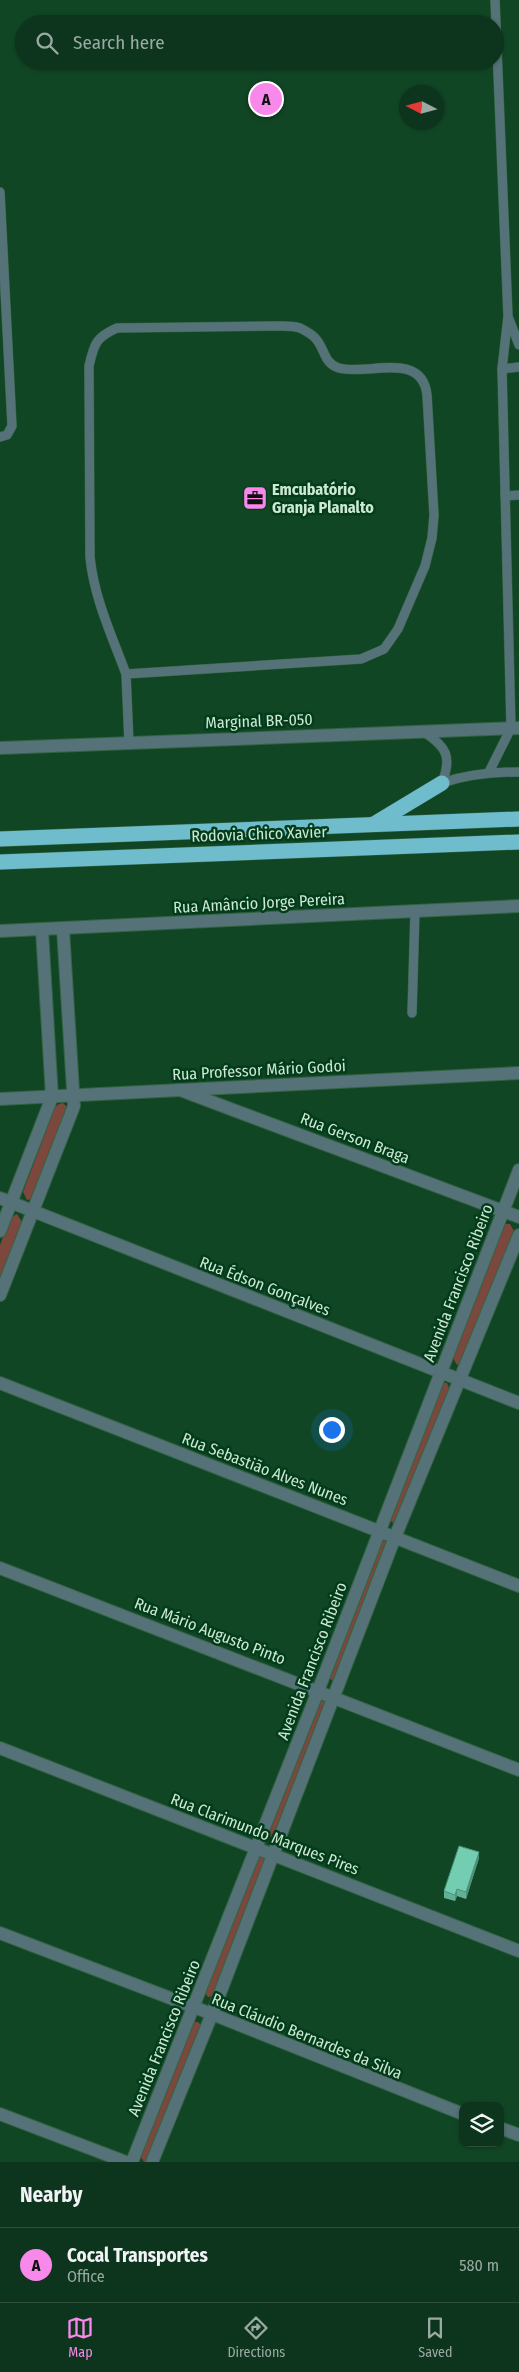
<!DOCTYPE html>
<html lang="en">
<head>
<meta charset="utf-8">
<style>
	:root { --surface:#0d341c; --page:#1b3f29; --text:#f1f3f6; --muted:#9aaaa3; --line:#2d4f3b; --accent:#f888ea }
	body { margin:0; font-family:"Fira Sans Condensed",sans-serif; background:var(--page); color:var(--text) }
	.controls { position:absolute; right:15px; bottom:15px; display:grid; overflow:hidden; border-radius:10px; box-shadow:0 1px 4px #0004 }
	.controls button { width:45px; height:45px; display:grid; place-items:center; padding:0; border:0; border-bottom:1px solid var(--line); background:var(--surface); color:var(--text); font:25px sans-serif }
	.compass { position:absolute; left:399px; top:85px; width:45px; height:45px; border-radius:50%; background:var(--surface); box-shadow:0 1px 4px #0004; rotate:276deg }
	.you { position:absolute; left:331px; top:1429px; width:18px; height:18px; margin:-12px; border:4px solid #fff; border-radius:50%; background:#1a73e8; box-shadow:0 0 0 8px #1a73e833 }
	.badge { display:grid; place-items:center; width:32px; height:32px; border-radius:50%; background:var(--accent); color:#111; font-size:16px; font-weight:700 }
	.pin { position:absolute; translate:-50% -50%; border:2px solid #fff; box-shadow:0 1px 5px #0006 }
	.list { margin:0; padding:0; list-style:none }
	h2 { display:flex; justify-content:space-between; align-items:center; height:65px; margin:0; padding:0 20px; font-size:21px }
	h2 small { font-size:16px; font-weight:400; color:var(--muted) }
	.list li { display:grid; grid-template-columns:32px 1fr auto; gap:15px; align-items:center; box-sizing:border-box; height:75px; padding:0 20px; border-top:1px solid var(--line) }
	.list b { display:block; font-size:19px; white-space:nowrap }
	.list p { margin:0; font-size:16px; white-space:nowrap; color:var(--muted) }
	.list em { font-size:16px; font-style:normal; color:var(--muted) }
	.icon { flex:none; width:28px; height:28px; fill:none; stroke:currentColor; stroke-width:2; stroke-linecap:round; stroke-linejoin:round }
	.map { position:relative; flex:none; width:519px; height:2162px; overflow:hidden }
	.search { position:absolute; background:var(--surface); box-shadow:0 1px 4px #0004; left:15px; right:15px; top:15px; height:55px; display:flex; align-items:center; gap:12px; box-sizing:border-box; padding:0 18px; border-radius:28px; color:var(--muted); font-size:19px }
	.sheet { height:140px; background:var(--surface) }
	nav { display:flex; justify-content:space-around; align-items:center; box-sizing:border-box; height:70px; border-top:1px solid var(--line); background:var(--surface); font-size:14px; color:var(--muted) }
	nav a { display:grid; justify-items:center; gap:2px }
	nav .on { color:var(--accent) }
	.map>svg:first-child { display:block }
	.green { fill:#7c473c }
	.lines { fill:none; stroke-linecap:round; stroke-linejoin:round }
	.service-casing { stroke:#336344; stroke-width:10 }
	.minor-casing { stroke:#336344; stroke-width:14 }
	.tertiary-casing { stroke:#336344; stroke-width:14 }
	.motorway-casing { stroke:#336344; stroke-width:16 }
	.service { stroke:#547278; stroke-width:9 }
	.minor { stroke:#547278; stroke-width:12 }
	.tertiary { stroke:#547278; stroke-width:12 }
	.motorway { stroke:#6ebccc; stroke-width:15 }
	.wall { fill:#62b098 }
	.shaded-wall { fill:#50907c }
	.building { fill:#72cdb1; stroke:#50907c }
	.labels { text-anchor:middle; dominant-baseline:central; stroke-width:5; stroke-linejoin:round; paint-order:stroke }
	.poi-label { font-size:16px; font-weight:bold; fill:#cde8d3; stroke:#023c1b; text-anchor:start }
	.street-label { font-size:16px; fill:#cde8d3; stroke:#023c1b }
</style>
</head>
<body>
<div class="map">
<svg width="519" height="2162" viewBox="0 0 519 2162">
	<rect width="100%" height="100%" fill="#114625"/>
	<g class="green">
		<polygon points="59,1104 63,1103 67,1107 32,1199 27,1200 23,1192 55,1107"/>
		<polygon points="17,1214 22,1222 0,1282 0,1245 10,1218"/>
		<polygon points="505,1224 510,1224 514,1231 465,1361 457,1365 452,1356"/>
		<polygon points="441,1383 447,1383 450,1390 397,1522 393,1523 389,1519"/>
		<polygon points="380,1541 384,1540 388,1544 337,1680 333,1681 329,1678"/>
		<polygon points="320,1698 328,1701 275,1837 270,1837 267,1834"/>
		<polygon points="258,1857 262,1856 266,1860 213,1996 208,1997 205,1993"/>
		<polygon points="193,2022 198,2022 201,2025 148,2161 144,2162 139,2154"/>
	</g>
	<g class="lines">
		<defs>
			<g id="service">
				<polyline points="0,192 12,426 7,435 0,437"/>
				<polyline points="509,319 519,345"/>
				<polyline points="502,369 519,367"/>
				<polyline points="505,496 519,495"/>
				<path d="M126,674C112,636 94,598 90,557L89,366C94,344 96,337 117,328L273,326C281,326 292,325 300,328C304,330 313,335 316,339C325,349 324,364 339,368C367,376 422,350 427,395L434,515L432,538L425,566L398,629L384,649L361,659L126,674L129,743"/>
				<path d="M424,732C447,747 452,757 442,783"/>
				<polyline points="489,772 511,728 502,369 508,316 495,0"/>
				<path d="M442,783C468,774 492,772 519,772"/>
				<polyline points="412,1013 415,911"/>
			</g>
			<g id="minor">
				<polyline points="0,748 519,728"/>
				<polyline points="0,931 519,906"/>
				<polyline points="180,1090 519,1217"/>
				<polyline points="0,1198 519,1403"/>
				<polyline points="0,1231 52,1097 42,930"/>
				<polyline points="0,1295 74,1106 63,929"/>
				<polyline points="0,1383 519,1586"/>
				<polyline points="0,1568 519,1770"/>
				<polyline points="0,1748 519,1951"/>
				<polyline points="0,1933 212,2014 463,2114"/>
				<polyline points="0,2114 126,2162"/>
				<polyline points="500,2128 519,2135"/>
			</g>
			<g id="tertiary">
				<polyline points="0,1099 519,1073"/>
				<polyline points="132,2162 318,1691 519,1170"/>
				<polyline points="152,2162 212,2014 395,1537 519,1235"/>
			</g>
			<g id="motorway">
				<polyline points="374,824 442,783"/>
				<polyline points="0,839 519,819"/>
				<polyline points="0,862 519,842"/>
			</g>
		</defs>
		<use href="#service" class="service-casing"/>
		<use href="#minor" class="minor-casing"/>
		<use href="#tertiary" class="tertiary-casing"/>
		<use href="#motorway" class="motorway-casing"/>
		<use href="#service" class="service"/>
		<use href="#minor" class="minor"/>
		<use href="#tertiary" class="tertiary"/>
		<use href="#motorway" class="motorway"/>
	</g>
	<polygon class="wall" points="479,1858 466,1899 457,1896 455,1901 444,1898 444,1891"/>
	<g class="shaded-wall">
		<polygon points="479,1852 479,1858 466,1899 466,1892"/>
		<polygon points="457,1889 457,1896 455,1901 455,1895"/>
	</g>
	<polygon class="building" points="459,1846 479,1852 466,1892 457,1889 455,1895 444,1891"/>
	<defs>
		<symbol id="office-square" viewBox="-11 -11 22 22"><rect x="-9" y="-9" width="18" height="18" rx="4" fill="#f888ea" stroke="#023c1b"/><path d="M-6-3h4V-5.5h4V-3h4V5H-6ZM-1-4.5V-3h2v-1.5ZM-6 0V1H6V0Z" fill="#111"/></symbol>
	</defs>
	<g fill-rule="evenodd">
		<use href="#office-square" x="241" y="484" width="28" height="28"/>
	</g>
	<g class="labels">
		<g class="poi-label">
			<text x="272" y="489">Emcubatório<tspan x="272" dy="18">Granja Planalto</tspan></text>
		</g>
		<g class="street-label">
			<text transform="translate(259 721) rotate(-2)">Marginal BR-050</text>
			<text transform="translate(259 834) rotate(-2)">Rodovia Chico Xavier</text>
			<text transform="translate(259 903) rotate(-3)">Rua Amâncio Jorge Pereira</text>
			<text transform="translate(259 1070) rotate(-3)">Rua Professor Mário Godoi</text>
			<text transform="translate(355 1138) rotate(21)">Rua Gerson Braga</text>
			<text transform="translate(458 1283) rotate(-69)">Avenida Francisco Ribeiro</text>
			<text transform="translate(265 1286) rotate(21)">Rua Édson Gonçalves</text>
			<text transform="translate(265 1469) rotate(21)">Rua Sebastião Alves Nunes</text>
			<text transform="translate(210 1631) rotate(21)">Rua Mário Augusto Pinto</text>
			<text transform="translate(312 1661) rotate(-69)">Avenida Francisco Ribeiro</text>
			<text transform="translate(265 1834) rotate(21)">Rua Clarimundo Marques Pires</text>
			<text transform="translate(307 2036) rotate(22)">Rua Cláudio Bernardes da Silva</text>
			<text transform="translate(164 2038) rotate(-68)">Avenida Francisco Ribeiro</text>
		</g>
	</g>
</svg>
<div class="controls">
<button><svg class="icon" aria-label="layers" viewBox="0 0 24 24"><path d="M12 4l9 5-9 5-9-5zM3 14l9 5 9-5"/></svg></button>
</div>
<svg class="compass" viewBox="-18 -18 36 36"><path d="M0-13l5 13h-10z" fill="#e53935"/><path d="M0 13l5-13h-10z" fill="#9aaaa3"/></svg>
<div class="you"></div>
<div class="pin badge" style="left:266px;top:99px">A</div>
<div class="search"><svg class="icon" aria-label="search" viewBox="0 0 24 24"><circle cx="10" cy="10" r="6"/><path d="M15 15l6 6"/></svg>Search here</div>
</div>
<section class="sheet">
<h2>Nearby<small></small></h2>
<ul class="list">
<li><span class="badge">A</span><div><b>Cocal Transportes</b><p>Office</p></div><em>580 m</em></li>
</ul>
</section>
<nav>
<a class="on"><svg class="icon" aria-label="map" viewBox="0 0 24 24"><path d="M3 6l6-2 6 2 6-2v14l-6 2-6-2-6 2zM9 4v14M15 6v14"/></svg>Map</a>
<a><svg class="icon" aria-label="directions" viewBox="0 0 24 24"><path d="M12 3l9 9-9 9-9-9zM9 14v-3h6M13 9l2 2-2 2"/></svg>Directions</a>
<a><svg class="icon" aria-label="saved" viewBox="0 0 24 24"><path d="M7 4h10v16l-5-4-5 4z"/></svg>Saved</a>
</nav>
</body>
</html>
